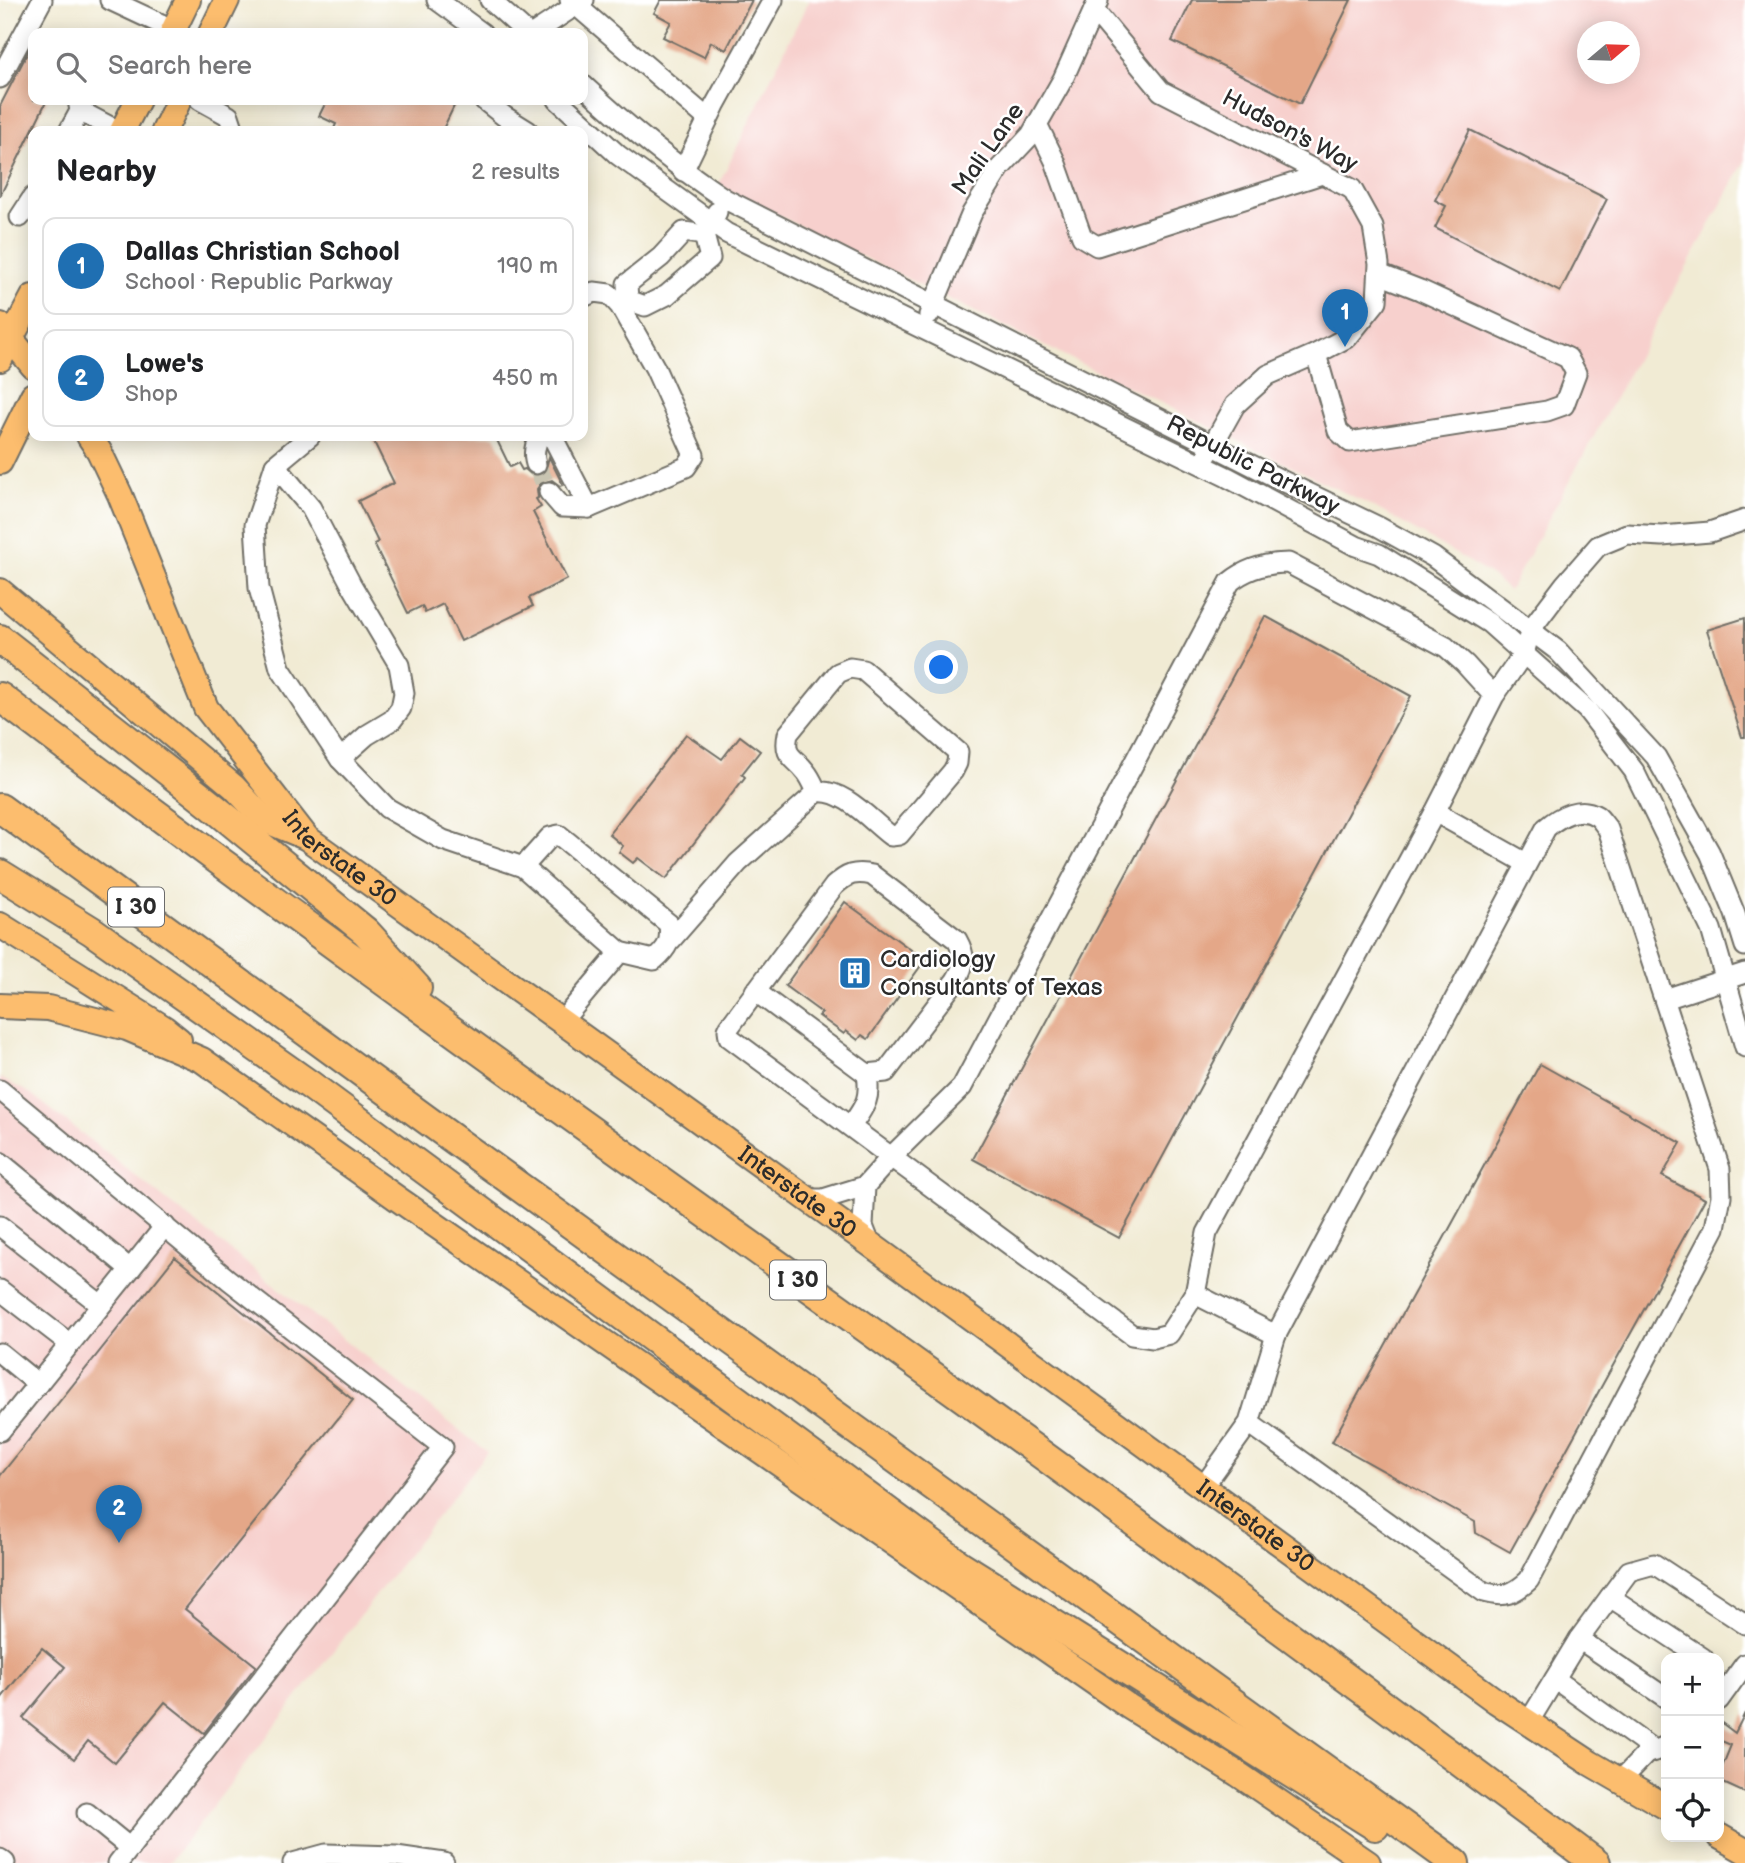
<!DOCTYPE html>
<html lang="en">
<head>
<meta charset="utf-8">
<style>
	:root { --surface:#fff; --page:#f2f2f2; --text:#202124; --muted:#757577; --line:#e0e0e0; --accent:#1f6fb2 }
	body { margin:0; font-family:"Balsamiq Sans",sans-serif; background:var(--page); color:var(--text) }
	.controls { position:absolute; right:21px; bottom:21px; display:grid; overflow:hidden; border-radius:14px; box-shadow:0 4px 18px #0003 }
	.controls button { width:63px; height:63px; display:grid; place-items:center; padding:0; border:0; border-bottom:2px solid var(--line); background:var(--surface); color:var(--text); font:35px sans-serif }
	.compass { position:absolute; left:1577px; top:21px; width:63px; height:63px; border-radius:50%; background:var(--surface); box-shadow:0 4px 18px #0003; rotate:71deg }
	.you { position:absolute; left:942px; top:668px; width:24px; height:24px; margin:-18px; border:5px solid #fff; border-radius:50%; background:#1a73e8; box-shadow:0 0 0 10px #1a73e833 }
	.badge { display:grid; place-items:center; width:46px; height:46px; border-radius:50%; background:var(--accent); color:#fff; font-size:23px; font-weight:700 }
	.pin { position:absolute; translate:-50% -58px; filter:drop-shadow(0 2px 4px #0008) }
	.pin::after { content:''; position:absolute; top:37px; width:24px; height:21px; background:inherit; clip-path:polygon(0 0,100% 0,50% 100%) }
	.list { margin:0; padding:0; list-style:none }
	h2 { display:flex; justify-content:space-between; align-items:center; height:91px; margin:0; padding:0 28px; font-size:30px }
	h2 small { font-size:23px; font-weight:400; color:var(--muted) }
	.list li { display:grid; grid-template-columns:46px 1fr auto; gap:21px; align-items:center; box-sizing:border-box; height:98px; margin:0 14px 14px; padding:0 14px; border:2px solid var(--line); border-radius:14px }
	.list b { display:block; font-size:26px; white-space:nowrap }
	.list p { margin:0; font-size:23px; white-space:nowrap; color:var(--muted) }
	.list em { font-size:23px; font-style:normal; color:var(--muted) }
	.icon { flex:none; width:38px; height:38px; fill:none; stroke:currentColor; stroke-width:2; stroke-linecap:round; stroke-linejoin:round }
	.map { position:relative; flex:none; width:1745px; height:1863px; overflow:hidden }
	.search { position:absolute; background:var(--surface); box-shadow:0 4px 18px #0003; left:28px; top:28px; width:560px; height:77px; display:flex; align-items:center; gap:18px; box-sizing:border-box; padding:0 24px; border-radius:14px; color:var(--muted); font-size:26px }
	.panel { position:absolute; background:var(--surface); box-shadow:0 4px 18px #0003; left:28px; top:126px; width:560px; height:315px; border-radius:14px }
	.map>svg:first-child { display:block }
	.built { fill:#f7d0cd; fill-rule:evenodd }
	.building { fill:#e4a788 }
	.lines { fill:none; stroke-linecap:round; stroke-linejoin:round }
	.minor-tunnel { stroke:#c9c5b2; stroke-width:19; stroke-dasharray:19 10; stroke-linecap:butt }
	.minor-casing { stroke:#706e66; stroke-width:23 }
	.major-casing { stroke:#706e66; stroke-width:28 }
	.highway-casing { stroke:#706e66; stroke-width:32 }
	.minor { stroke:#fff; stroke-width:19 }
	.major { stroke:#fcbd6e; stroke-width:24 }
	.highway { stroke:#fcbd6e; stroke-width:28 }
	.labels { text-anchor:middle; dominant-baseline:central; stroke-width:5; stroke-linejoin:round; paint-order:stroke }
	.shield { fill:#fff; stroke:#6b6b6b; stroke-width:2 }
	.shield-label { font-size:23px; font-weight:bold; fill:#2b2b2b }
	.street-label { font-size:24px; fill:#2b2b2b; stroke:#fff }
	.poi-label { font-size:24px; fill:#2b2b2b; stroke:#fff; text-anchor:start }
</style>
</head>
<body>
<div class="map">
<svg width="1745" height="1863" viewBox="0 0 1745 1863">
	<rect width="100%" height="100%" fill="#fff"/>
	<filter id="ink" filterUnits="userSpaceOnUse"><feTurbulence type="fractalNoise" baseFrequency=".0143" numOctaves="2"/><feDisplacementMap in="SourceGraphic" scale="14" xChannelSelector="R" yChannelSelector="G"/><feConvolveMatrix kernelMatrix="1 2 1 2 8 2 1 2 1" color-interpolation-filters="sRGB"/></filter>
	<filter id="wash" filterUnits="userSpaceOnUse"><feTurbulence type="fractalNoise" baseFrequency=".00686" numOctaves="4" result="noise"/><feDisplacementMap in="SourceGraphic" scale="28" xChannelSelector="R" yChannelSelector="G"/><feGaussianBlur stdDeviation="1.57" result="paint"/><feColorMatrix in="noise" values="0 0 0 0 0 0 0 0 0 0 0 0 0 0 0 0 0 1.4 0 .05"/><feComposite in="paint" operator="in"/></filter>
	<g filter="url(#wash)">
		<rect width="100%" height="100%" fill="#f1ebd4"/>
		<g class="built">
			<path d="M809,0H1745V161L1509,591L1492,576L1458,555L1376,508L718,186ZM1588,32H1630V74H1588Z"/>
			<polygon points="0,1078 30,1093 487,1452 169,1863 0,1863"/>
		</g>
		<g id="blocks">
			<g class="building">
				<polygon points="661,0 752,0 726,50 711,42 704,57 663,37 671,22 654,13"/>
				<polygon points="1192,0 1351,0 1300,104 1172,41"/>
				<polygon points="33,42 33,100 47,100 0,196 0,106"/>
				<polygon points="327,100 457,100 442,131 333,131 336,124 319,116"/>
				<polygon points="1470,130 1607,199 1560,292 1435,228 1446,206 1435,200"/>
				<polygon points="382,436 495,436 510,467 518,463 522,470 525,469 533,476 545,472 549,457 563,485 560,486 552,480 541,483 537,489 538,498 536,499 541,507 533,512 567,579 529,598 533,606 461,641 443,604 425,613 422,606 408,613 374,544 378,542 358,501 394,483 373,440"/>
				<polygon points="1265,616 1411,696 1119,1238 973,1159"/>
				<polygon points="1745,618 1745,737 1742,737 1707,630"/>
				<polygon points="686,734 722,759 740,736 760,751 742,774 745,777 666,879 638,858 633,863 619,852 623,846 609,834"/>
				<polygon points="845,902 925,960 868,1039 862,1035 858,1040 846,1031 844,1034 819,1016 822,1013 785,986"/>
				<polygon points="1540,1064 1681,1143 1662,1176 1705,1199 1510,1552 1476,1533 1475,1522 1332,1442"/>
				<polygon points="175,1257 353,1400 185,1609 256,1666 204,1733 165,1702 115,1763 88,1741 74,1759 23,1718 65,1667 42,1648 0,1700 0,1476"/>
				<polygon points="1745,1713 1745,1793 1719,1781 1719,1775 1731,1745 1719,1740 1719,1721 1735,1733"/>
			</g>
		</g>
	</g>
	<g filter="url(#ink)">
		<use href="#blocks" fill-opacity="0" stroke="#706e66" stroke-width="2"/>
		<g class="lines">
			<polyline class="minor-tunnel" points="536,464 549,492"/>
			<defs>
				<g id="minor">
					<polyline points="110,0 174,30"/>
					<polyline points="437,0 482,33"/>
					<polyline points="490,0 527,33"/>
					<polyline points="570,0 708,119"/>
					<polyline points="1094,10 1161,91 1352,189 1373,227 1379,264 1377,301 1348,337 1316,354 1268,375 1235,405 1207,455"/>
					<polyline points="534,33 584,0"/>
					<polyline points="0,78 42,0"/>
					<path d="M583,85C628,127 674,165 725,199L1283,481L1379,527L1433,557L1558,651L1656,757L1710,853L1735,914L1745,946"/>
					<polyline points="200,100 229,116 234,131"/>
					<polyline points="484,100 504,116 528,131"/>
					<polyline points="558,100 618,155 726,233 1227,477 1356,546 1379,554 1489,623 1587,710 1634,771 1711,929 1745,1047"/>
					<polyline points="80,111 118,131"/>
					<polyline points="1037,124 1055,161 1082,237 1097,246 1322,174"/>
					<polyline points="69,131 80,111 78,100"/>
					<polyline points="683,171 715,105 773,0"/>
					<polyline points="20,217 33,197"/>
					<polyline points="628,300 645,306 667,295 710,258 704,235 717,212"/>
					<polyline points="628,300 627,284 661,257 684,232 704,235"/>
					<polyline points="929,315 972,213 1000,168 1031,135 1063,79 1098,1"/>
					<polyline points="1316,354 1338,431 1350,442 1547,411 1564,405 1576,373 1568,358 1420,290 1379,274"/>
					<polyline points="310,436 275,465 255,525 259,588 280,668 340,759 387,808 443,840 523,867 620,952 562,1021"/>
					<polyline points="552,436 589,508 686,467 694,455 655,368 620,306 609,294 594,292 583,297"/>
					<path d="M536,464C533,454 535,444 540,436"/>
					<polyline points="275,465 311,508 351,584 399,665 404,693 401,708 392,720 367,735 340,759"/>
					<polyline points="549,492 562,507 589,508"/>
					<path d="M1494,696L1465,664L1446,647L1288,563C1267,563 1246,569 1230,582L962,1087L891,1157L1132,1335L1153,1338L1169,1334L1195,1294L1207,1233L1435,812L1494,696L1524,653L1531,629L1565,584L1598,546L1627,534L1662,536L1710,532L1745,520"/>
					<polyline points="1435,812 1526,863"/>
					<path d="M523,867L550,837L559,835L669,924C671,942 668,948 654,960L620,952"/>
					<path d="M671,940L738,863L817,792C843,788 871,821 891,836L899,835L953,771L957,763L958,752L863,670L850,668L838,673L788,734C783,758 794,756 806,772C811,778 814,786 817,792"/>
					<path d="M755,991L867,1074L886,1072L956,980C965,965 966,956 957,940L872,875C855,871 847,874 834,886L730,1026L728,1030L729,1037L891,1157L865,1186L823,1199H806"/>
					<polyline points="1665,999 1745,973"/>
					<polyline points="0,1090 229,1280 443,1447 118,1863"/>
					<path d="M851,1126C865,1106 871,1099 867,1074"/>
					<polyline points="0,1162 130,1269"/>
					<polyline points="865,1186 863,1226 870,1244"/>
					<polyline points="0,1226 101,1305"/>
					<polyline points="0,1290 70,1344"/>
					<polyline points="1195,1294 1276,1335"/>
					<polyline points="0,1353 38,1384"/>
					<polyline points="0,1431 165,1226"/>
					<path d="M1203,1487L1249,1423L1276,1335L1546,828C1560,816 1580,805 1597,816C1601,819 1605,826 1608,829L1720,1169L1721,1196L1715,1228L1529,1580C1514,1594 1504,1598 1484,1592L1249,1423"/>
					<polyline points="1610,1597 1703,1658"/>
					<polyline points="1579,1639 1666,1698"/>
					<polyline points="1555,1679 1655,1751"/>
					<polyline points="1719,1700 1745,1664"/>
					<polyline points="1528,1723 1579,1639 1629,1571 1654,1564 1745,1624"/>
					<polyline points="1620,1781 1646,1754 1666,1746"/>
					<polyline points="87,1813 130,1848"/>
					<polyline points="0,1859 5,1863"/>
					<polyline points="293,1863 326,1854 396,1856 444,1863"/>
				</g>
				<g id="major">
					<polyline points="172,33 188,0"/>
					<polyline points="211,33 227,0"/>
					<polyline points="122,131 138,100"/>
					<polyline points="164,131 179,100"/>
					<polyline points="0,325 33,366"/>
					<polyline points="0,359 33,297"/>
					<path id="s1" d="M89,436L99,451L120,495L206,708L307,838L870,1244L1496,1701L1590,1763L1666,1807"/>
					<polyline points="0,462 33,395"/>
					<polyline points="0,591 234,787 265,820 303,836"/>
					<polyline points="0,925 164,1028 179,1040"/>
					<polyline points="0,1006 48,1008 127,1028 202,1060 398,1199 1128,1706 1238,1774 1368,1863"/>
					<polyline points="1719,1836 1745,1851"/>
				</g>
				<g id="highway">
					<polyline points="0,639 212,806 366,932 417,988"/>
					<path d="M0,697C319,939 647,1170 972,1404C1181,1555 1389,1709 1596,1863"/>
					<polyline points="0,808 427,1120 1455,1863"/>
					<polyline points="0,874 92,931 310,1085 960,1565 1375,1826"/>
				</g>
			</defs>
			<use href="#minor" class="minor-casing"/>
			<use href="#major" class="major-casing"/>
			<use href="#highway" class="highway-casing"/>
			<use href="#minor" class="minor"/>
			<use href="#major" class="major"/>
			<use href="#highway" class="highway"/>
		</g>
	</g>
	<defs>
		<symbol id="building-square" viewBox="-11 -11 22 22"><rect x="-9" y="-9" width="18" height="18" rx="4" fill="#1f6fb2" stroke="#fff"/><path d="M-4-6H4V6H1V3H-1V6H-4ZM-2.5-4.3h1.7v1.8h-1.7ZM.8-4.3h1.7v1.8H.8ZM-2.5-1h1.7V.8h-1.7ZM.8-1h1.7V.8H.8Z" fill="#fff"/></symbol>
	</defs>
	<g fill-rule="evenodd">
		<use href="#building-square" x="836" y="954" width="38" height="38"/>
	</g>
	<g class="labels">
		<g class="shield">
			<rect x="108" y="887.5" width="56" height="39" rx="5"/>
			<rect x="770" y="1260.5" width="56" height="39" rx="5"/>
		</g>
		<g class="shield-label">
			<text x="136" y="907">I 30</text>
			<text x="798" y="1280">I 30</text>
		</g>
		<g class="street-label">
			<text transform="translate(1290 131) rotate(28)">Hudson's Way</text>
			<text transform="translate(988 149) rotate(-55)">Mali Lane</text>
			<text transform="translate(1253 465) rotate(27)">Republic Parkway</text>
			<text stroke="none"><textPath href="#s1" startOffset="499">Interstate 30</textPath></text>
			<text stroke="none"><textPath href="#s1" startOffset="1066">Interstate 30</textPath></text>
			<text stroke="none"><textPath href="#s1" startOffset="1633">Interstate 30</textPath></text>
		</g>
		<g class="poi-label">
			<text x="880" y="959">Cardiology<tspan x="880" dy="28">Consultants of Texas</tspan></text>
		</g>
	</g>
</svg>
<div class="controls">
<button>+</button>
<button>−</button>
<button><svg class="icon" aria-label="locate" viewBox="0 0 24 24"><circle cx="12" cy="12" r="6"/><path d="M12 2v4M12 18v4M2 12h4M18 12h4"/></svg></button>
</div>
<svg class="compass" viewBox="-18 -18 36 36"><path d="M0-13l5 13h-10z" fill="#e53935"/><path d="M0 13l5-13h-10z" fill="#757577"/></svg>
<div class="you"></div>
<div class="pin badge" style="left:1345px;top:347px">1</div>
<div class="pin badge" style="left:119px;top:1543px">2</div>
<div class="search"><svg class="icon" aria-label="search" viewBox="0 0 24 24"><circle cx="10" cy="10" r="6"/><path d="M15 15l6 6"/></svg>Search here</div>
<section class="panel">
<h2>Nearby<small>2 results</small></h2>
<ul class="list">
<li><span class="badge">1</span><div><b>Dallas Christian School</b><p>School · Republic Parkway</p></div><em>190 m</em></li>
<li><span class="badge">2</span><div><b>Lowe's</b><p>Shop</p></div><em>450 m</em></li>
</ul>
</section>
</div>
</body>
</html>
